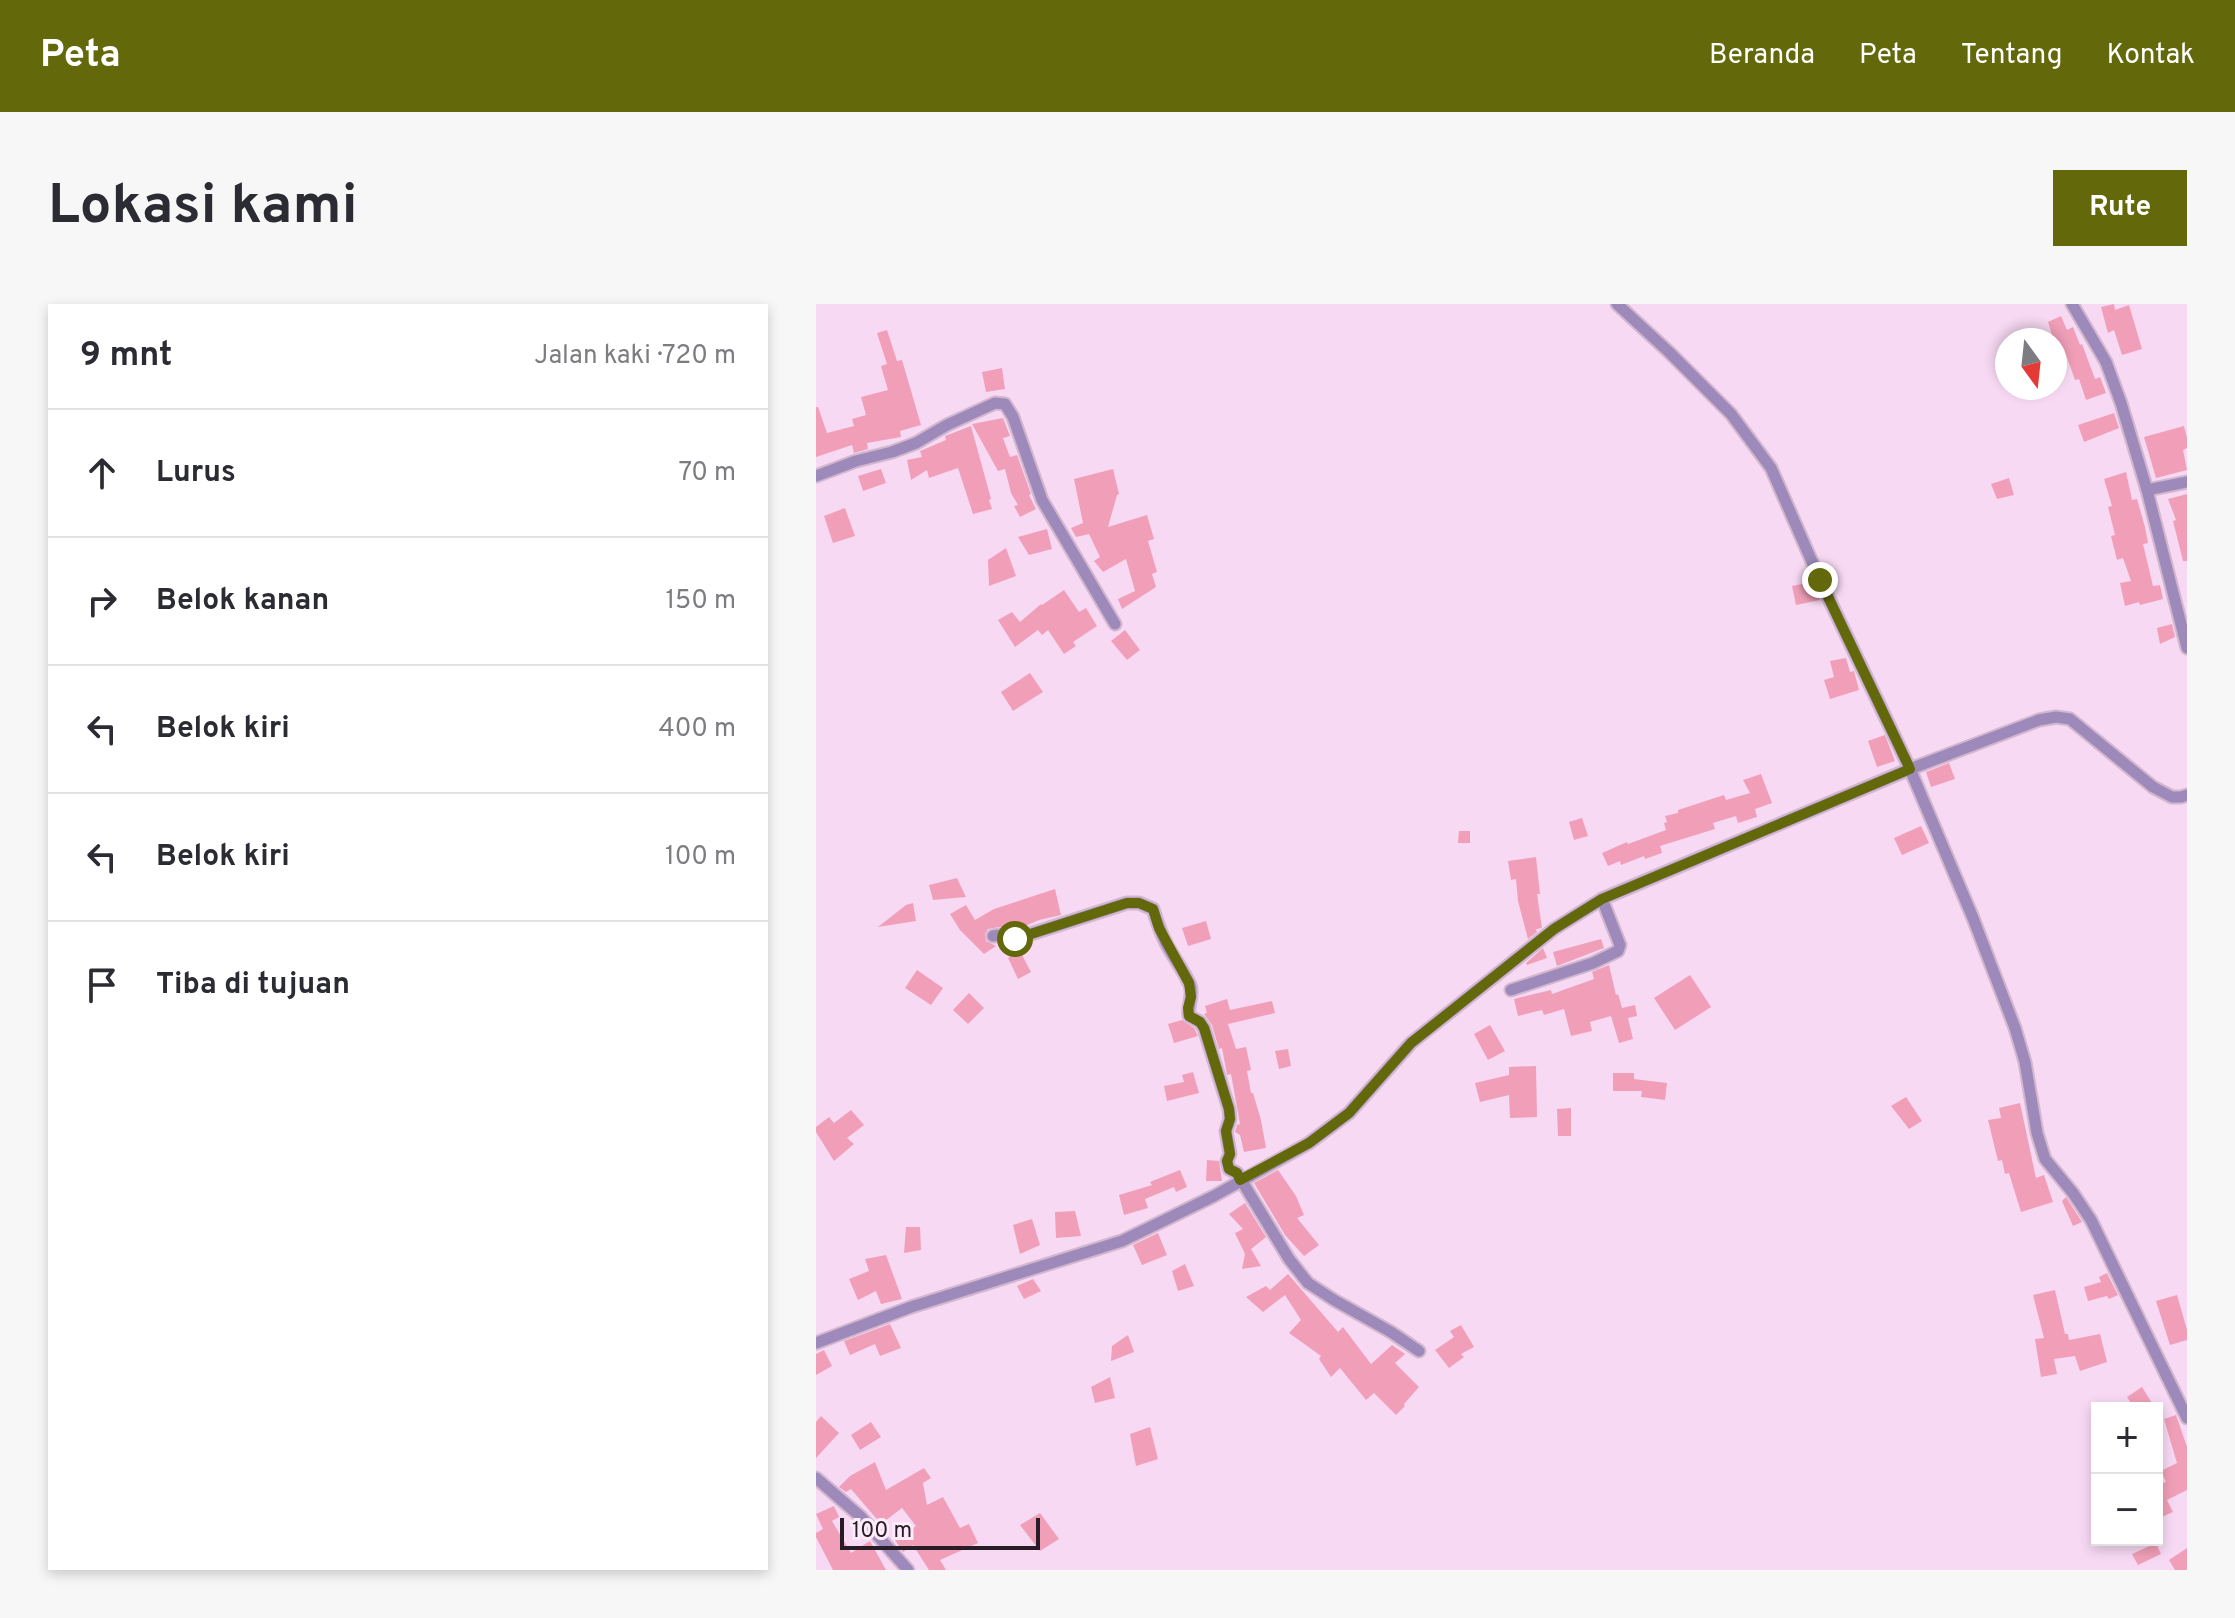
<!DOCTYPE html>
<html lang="id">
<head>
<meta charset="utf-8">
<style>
	:root { --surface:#fff; --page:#f7f7f7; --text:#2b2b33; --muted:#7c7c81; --line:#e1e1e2; --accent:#63690b }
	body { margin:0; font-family:Overpass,sans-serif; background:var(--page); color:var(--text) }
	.controls { position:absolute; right:24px; bottom:24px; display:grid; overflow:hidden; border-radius:0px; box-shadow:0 4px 12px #0003 }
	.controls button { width:72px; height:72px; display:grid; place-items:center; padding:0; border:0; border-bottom:2px solid var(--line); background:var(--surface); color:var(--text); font:40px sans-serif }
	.compass { position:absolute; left:1179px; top:24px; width:72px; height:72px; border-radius:50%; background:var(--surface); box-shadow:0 4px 12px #0003; rotate:165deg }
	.scale { position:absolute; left:24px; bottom:20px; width:200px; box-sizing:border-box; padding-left:8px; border:4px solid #281d27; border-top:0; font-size:22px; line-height:28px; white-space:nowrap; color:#281d27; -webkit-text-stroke:6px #fdebfa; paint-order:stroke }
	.stop { position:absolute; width:24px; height:24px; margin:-18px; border:6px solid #63690b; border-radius:50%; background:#fff }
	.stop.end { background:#63690b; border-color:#fff; box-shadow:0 2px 8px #0008 }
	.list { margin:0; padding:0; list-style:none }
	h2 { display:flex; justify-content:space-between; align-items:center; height:104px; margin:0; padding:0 32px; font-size:34px }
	h2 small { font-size:26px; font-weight:400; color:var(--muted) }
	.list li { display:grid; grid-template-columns:52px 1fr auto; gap:24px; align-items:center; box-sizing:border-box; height:128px; padding:0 32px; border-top:2px solid var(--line) }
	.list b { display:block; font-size:30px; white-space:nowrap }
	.list em { font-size:26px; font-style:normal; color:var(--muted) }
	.icon { flex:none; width:44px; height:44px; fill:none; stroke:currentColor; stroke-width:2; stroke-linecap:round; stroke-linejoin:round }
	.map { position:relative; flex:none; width:1371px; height:1266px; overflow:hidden; border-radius:0px }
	header { display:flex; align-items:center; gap:48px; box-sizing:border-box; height:112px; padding:0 40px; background:var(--accent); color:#fff }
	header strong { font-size:38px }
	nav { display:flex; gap:44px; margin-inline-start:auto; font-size:28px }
	.intro { display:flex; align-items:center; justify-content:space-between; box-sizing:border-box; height:192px; padding:0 48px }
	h1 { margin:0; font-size:56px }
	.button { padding:20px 36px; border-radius:0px; background:var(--accent); color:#fff; font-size:28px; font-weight:700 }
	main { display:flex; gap:48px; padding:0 48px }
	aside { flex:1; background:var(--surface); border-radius:0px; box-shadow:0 4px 12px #0003 }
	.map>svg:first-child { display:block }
	.building { fill:#f19fb9 }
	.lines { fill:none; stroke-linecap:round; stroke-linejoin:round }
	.minor-casing { stroke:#d2b7ce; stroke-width:15 }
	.minor { stroke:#9d8abb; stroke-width:11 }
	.route { stroke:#63690b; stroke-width:10 }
</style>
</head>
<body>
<header>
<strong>Peta</strong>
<nav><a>Beranda</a><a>Peta</a><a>Tentang</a><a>Kontak</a></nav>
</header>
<div class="intro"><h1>Lokasi kami</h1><a class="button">Rute</a></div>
<main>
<aside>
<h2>9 mnt<small>Jalan kaki · 720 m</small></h2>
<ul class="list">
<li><svg class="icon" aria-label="ahead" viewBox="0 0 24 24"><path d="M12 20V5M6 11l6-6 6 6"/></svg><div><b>Lurus</b></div><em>70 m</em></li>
<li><svg class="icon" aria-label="right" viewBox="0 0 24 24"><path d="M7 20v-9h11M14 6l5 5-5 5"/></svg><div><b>Belok kanan</b></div><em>150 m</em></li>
<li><svg class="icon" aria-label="left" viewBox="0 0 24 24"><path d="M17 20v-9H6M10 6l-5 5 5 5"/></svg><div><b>Belok kiri</b></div><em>400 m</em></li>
<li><svg class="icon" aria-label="left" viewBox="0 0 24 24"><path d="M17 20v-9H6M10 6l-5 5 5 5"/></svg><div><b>Belok kiri</b></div><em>100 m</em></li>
<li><svg class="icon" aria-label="arrive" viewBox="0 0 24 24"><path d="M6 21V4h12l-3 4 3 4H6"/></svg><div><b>Tiba di tujuan</b></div></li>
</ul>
</aside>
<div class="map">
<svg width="1371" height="1266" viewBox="0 0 1371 1266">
	<rect width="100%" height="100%" fill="#f7d9f3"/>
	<g class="building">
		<polygon points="1298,0 1299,6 1313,1 1326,45 1306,51 1298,26 1292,29 1285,3"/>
		<polygon points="1245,12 1251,26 1257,23 1264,41 1266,40 1279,75 1284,73 1290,89 1270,96 1263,75 1259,76 1248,45 1241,47 1232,18"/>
		<polygon points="71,26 81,57 86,56 105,121 84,127 85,133 51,139 52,145 38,149 36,141 0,153 0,103 2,103 11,129 38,122 36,115 50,111 45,93 72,86 65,62 71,60 61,29"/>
		<polygon points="186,64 189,85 170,88 166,68"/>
		<polygon points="1298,109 1303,124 1268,138 1262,121"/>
		<polygon points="187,114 194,132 187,134 194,153 201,151 215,190 213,191 220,205 204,213 198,202 202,201 195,189 189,165 182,167 156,120"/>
		<polygon points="155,122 175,195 173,196 176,205 157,210 142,164 113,174 111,166 95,176 91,156 106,153 104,147 130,136 129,132"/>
		<polygon points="1368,122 1371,134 1371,144 1367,146 1371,166 1340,174 1328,133"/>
		<polygon points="65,165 70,179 47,187 42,172"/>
		<polygon points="297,165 303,190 301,191 292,223 331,211 338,235 332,237 341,268 336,270 340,283 306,305 302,295 319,287 310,255 287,268 278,257 284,253 273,230 260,233 255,224 267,219 258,175"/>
		<polygon points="1310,168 1316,196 1321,195 1329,223 1332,239 1327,240 1337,282 1344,281 1347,295 1324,301 1323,298 1309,302 1304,279 1315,277 1307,254 1301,256 1295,232 1299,231 1292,203 1296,202 1288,175"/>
		<polygon points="1193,174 1198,191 1181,195 1175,180"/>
		<polygon points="1371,190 1371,257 1367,257 1357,217 1360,216 1352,195"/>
		<polygon points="29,204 39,232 17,239 8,212"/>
		<polygon points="231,225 236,245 213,251 202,233"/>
		<polygon points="190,244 200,272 173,282 172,256"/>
		<polygon points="996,278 1004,296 980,301 976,282"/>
		<polygon points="248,286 263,308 270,304 281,322 257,338 260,342 248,350 232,326 226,331 222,326 199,343 182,316 196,308 204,318 225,300 226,301"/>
		<polygon points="1356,320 1359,333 1344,340 1341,324"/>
		<polygon points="309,326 324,346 311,356 295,337"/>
		<polygon points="1030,354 1034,368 1038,367 1043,386 1014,395 1008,376 1018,373 1014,357"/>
		<polygon points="214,369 227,388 197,407 185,388"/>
		<polygon points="1069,431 1079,457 1061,463 1052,437"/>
		<polygon points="1133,459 1139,475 1115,483 1110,468"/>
		<polygon points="945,470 956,499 939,505 941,513 922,519 920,512 897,519 899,525 844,542 846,549 829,555 828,552 805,561 804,557 792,562 786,549 811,538 812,540 850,526 848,519 851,518 849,512 862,509 862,506 908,491 910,496 934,489 927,476"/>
		<polygon points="766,514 772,532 758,536 753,518"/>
		<polygon points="1105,522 1113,539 1086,551 1078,534"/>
		<polygon points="643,527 654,527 654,539 642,539"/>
		<polygon points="720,553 724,590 721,590 726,624 720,625 721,628 712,635 702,597 700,575 695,576 692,557"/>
		<polygon points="141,574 150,593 117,596 113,581"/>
		<polygon points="239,585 245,611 223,616 207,623 205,618 190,624 183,623 172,625 169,630 170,637 180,642 168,650 144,626 134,610 150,601 159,616 178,605"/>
		<polygon points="97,599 100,617 62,623 90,601"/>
		<polygon points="390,617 395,635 372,642 366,624"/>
		<polygon points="785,635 788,644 741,662 737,648"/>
		<polygon points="727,644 731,654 711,661 710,659"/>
		<polygon points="204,647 215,668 202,675 192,654"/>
		<polygon points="793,661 800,691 802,690 806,704 819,701 821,712 812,714 817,735 803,739 795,712 774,718 776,727 755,732 748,705 728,711 726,706 702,712 698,695 735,686 736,690 778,675 776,668"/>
		<polygon points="101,666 127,684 115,701 89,684"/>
		<polygon points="874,671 895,703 859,726 838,694"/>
		<polygon points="153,689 168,704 152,720 137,706"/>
		<polygon points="411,695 414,706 456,697 459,709 412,720 420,745 430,743 435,766 431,767 435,789 437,789 445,816 450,844 428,848 424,831 419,828 421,821 424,820 415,770 411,771 406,744 403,745 396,721 388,710 391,709 389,702"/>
		<polygon points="366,716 378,724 382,732 358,739 352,720"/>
		<polygon points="674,721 689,747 672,756 658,730"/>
		<polygon points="472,745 475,762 463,765 459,747"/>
		<polygon points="720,762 721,813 694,814 693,791 664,798 659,779 693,771 693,763"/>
		<polygon points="377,768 383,789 351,797 348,782 368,778 366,771"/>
		<polygon points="797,769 818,769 818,775 851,779 849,796 825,793 826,787 797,787"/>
		<polygon points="1090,793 1106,817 1093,825 1075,802"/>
		<polygon points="1204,799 1220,874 1228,871 1237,898 1205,908 1193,869 1189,870 1186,856 1182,857 1172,816 1185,814 1183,804"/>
		<polygon points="755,804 755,832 742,832 741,805"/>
		<polygon points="35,806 48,821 31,834 38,840 18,857 0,828 0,823 13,813 18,819"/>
		<polygon points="391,856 403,857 406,877 390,877"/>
		<polygon points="364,866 371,883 360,888 358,883 329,895 332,904 308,911 303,891 336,881 334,878"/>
		<polygon points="462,866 480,892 488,911 481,914 503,941 488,952 469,931 438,879"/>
		<polygon points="1250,893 1266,918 1257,922 1246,897"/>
		<polygon points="429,899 450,933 435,945 445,962 426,965 429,950 419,929 427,925 413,910"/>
		<polygon points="259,907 265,932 240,934 239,908"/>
		<polygon points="216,915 224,941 204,950 197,921"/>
		<polygon points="90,923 104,923 105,946 88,949"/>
		<polygon points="342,929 351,951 326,961 317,941"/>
		<polygon points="70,951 86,995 65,1000 60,987 42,996 33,975 53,967 49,955"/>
		<polygon points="369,960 378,982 362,987 356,967"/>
		<polygon points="1291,969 1302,991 1293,995 1291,992 1272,997 1268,983 1285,978 1283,973"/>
		<polygon points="472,970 522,1028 527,1023 555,1060 576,1041 589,1050 579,1059 603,1083 588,1100 589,1102 580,1111 558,1089 550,1096 524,1064 515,1073 503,1055 505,1052 473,1029 485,1016 469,991 447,1008 430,993 450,982 454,986"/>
		<polygon points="217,975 225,987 208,995 201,982"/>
		<polygon points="1239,986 1249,1030 1252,1030 1253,1036 1284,1030 1291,1058 1264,1067 1259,1052 1238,1055 1241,1070 1225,1073 1219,1035 1228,1034 1217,991"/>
		<polygon points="1361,991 1371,1026 1371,1036 1354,1041 1340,997"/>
		<polygon points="74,1020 85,1044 64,1052 59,1040 34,1051 28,1037"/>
		<polygon points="645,1021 658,1043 645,1050 648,1053 633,1064 619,1046 638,1033 634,1027"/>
		<polygon points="312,1031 318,1048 295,1057 296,1042"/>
		<polygon points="8,1046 16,1062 0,1071 0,1050"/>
		<polygon points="294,1073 299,1094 279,1099 275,1083"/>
		<polygon points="1326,1083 1339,1104 1318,1104 1311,1093"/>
		<polygon points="1360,1111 1371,1143 1371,1186 1351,1196 1357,1208 1341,1215 1341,1173 1344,1180 1350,1178 1345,1167 1361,1159 1348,1115"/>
		<polygon points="5,1112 23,1129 0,1154 0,1118"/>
		<polygon points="55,1118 65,1133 44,1146 35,1131"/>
		<polygon points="334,1123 342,1155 320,1162 314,1130"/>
		<polygon points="59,1158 70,1186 108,1164 115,1174 107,1179 111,1201 127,1193 144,1224 153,1220 162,1239 124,1256 130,1266 113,1266 97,1241 87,1248 79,1236 100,1222 86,1204 65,1220 35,1185 30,1188 23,1183 34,1172"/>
		<polygon points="18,1202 23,1213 16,1217 35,1249 54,1237 70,1266 17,1266 0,1233 0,1229 7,1225 0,1210"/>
		<polygon points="224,1209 243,1235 224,1247 204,1221"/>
		<polygon points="1340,1239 1345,1250 1322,1261 1316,1250"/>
		<polygon points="1371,1244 1371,1266 1359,1266 1353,1256"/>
	</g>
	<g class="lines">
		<defs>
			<g id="minor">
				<polyline points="801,0 854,49 915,110 955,164 1004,276 1094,465 1157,614 1199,724 1209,758 1221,829 1229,855 1257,889 1275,916 1371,1114"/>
				<polyline points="1256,0 1290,58 1305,99 1331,186 1371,344"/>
				<polyline points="0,172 40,157 76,148 100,139 131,121 179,99 189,100 197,113 226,196 299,320"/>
				<polyline points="1331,186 1371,178"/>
				<path d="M177,632L184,631L199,635L311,599H323L337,605C341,618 345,630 351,641C358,654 368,667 374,681C378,692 371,701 373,712L384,718L388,724L413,805L414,815L410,827L414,850L411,857L413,865L421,869L473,955L492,979L518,996L575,1028L603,1047"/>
				<polyline points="695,686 777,659 802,647 804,641 786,595"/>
				<polyline points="0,1039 95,1003 306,937 398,892 493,839 533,809 595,739 738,625 786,595 1094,465 1223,416 1240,413 1254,415 1337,483 1356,493 1365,493 1371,491"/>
				<polyline points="0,1174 45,1213 92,1266"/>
			</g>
		</defs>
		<use href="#minor" class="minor-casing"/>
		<use href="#minor" class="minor"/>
	</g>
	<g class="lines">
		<polyline class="route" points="199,635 311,599 323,599 337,605 343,624 373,679 375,693 372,704 373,712 384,718 388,724 413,805 414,815 410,827 414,850 411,857 413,865 421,869 424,876 493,839 533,809 595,739 738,625 786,595 1094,465 1004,276"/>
	</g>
</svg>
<div class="controls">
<button>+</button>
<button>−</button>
</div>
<svg class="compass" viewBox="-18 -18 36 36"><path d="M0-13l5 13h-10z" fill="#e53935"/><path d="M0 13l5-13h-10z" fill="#7c7c81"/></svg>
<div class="scale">100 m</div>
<div class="stop" style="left:199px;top:635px"></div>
<div class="stop end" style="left:1004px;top:276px"></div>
</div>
</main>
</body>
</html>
